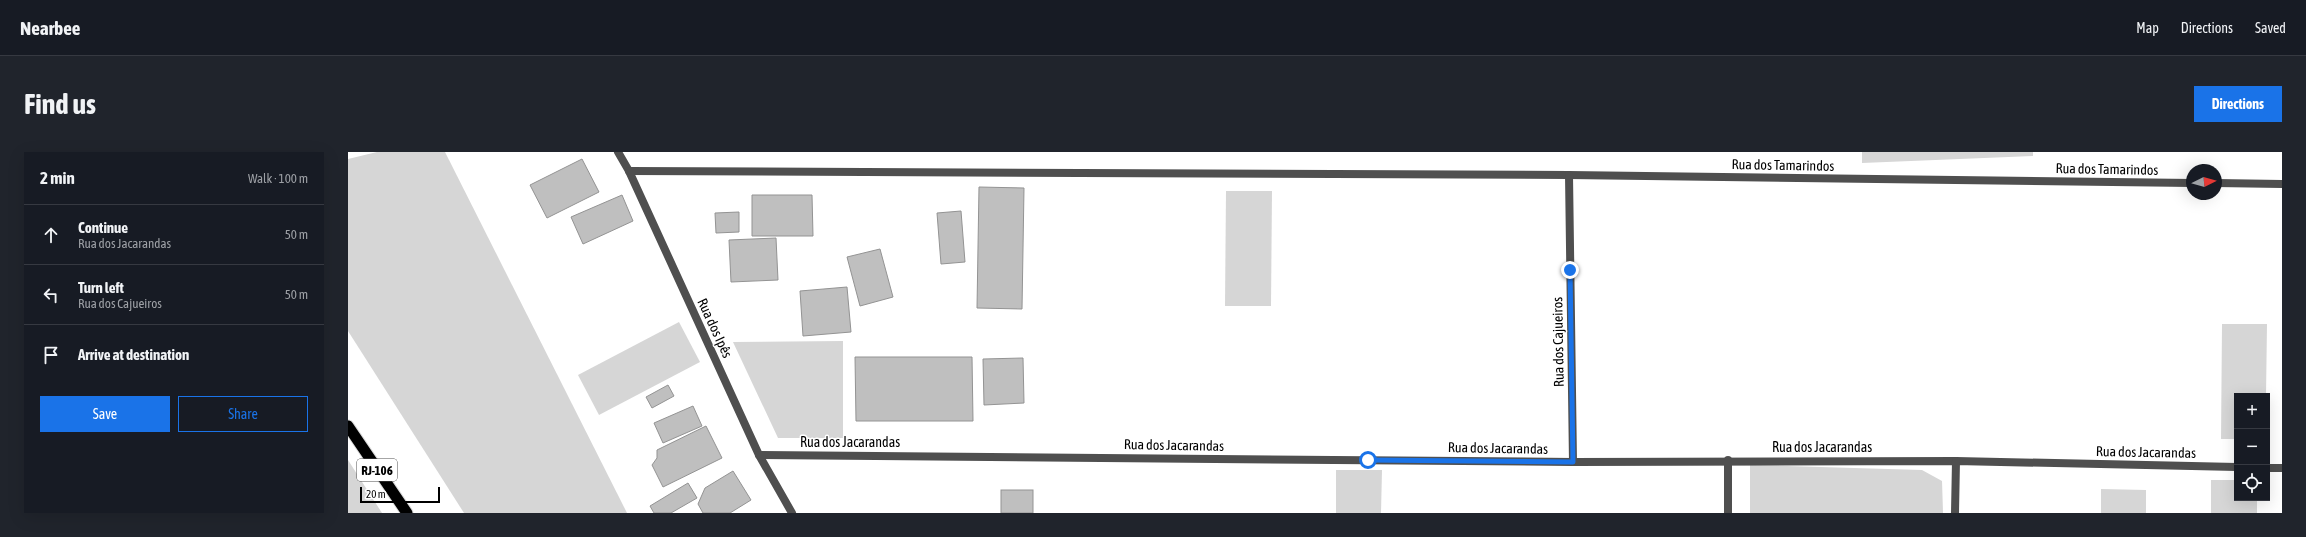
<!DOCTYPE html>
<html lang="en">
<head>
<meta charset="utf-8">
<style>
	:root { --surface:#171b24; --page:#20242c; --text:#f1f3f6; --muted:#9ea1a6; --line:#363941; --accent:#1a73e8 }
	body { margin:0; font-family:"Asap Condensed",sans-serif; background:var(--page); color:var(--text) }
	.controls { position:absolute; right:12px; bottom:12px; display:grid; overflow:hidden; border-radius:0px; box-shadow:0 4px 16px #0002 }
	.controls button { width:36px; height:36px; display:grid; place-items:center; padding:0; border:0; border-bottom:1px solid var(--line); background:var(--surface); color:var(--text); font:20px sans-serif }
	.compass { position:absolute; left:1838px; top:12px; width:36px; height:36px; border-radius:50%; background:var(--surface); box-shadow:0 4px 16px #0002; rotate:85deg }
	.scale { position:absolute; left:12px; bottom:10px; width:80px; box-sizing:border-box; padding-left:4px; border:2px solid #000; border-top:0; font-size:11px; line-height:14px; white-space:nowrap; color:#000; -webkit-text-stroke:3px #fff; paint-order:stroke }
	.stop { position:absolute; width:12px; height:12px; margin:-9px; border:3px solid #1a73e8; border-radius:50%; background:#fff }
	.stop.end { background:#1a73e8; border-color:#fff; box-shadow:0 1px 4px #0008 }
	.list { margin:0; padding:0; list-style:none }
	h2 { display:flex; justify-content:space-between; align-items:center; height:52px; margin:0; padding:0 16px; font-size:17px }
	h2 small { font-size:13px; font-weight:400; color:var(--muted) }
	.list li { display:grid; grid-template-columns:26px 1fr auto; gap:12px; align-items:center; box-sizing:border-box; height:60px; padding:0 16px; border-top:1px solid var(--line) }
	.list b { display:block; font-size:15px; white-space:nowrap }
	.list p { margin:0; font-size:13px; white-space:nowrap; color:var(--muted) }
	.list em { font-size:13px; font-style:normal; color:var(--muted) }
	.actions { display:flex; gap:8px; padding:12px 16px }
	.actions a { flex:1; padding:9px 0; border:1px solid var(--accent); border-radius:0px; text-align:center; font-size:14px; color:var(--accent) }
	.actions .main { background:var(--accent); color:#fff }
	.icon { flex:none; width:22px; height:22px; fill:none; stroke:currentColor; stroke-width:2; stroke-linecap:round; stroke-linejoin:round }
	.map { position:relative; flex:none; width:1934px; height:361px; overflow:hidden; border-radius:0px }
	header { display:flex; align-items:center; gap:24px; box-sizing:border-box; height:56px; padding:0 20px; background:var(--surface); border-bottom:1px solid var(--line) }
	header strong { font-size:19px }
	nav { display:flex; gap:22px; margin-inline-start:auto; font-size:14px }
	.intro { display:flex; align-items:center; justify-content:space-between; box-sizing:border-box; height:96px; padding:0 24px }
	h1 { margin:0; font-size:28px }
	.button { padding:10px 18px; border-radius:0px; background:var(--accent); color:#fff; font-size:14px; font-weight:700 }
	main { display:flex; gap:24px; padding:0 24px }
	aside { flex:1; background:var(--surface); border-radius:0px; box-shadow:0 4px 16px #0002 }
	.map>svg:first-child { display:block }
	.green { fill:#d6d6d6 }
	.building { fill:#bfbfbf; stroke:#939393 }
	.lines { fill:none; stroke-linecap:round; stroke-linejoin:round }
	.trunk-casing { stroke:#dbdbdb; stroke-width:13 }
	.minor { stroke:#4f4f4f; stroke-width:8 }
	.trunk { stroke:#000; stroke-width:11 }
	.route { stroke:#1a73e8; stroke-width:5 }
	.labels { text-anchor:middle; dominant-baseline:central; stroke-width:3; stroke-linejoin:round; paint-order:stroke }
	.shield { fill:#fff; stroke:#4c4c4c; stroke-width:1 }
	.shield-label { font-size:13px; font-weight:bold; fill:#000 }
	.street-label { font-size:14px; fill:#000; stroke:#fff }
</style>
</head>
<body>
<header>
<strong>Nearbee</strong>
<nav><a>Map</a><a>Directions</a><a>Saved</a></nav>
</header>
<div class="intro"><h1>Find us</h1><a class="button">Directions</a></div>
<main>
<aside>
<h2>2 min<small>Walk · 100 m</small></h2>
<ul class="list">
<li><svg class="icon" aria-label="ahead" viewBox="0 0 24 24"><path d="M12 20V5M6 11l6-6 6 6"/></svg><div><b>Continue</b><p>Rua dos Jacarandas</p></div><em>50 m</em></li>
<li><svg class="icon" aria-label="left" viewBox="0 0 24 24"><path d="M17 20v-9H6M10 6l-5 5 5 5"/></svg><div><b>Turn left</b><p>Rua dos Cajueiros</p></div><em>50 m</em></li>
<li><svg class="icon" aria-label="arrive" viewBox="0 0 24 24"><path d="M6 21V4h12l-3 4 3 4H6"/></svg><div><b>Arrive at destination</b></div></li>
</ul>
<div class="actions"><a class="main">Save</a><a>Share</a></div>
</aside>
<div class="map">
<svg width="1934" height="361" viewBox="0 0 1934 361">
	<rect width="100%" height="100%" fill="#fff"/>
	<g class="green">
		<polygon points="29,0 97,0 279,361 116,361 0,179 0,7"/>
		<polygon points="1514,0 1685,0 1685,4 1514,11"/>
		<polygon points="878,39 924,39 923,154 877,154"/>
		<polygon points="331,170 352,210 251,263 230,223"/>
		<polygon points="1874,172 1919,172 1918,244 1889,244 1889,287 1873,287"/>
		<polygon points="495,189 495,286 430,286 385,190"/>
		<polygon points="0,308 34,361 0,361"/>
		<polygon points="1402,313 1574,318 1594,329 1595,361 1402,361"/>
		<polygon points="988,318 1034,318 1033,361 988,361"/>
		<polygon points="1863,328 1889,328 1889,346 1909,346 1909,361 1863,361"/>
		<polygon points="1753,337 1798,338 1798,361 1753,361"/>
	</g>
	<g class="building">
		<polygon points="234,7 251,40 199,66 182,33"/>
		<polygon points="631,35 676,36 674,157 629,156"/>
		<polygon points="274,43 285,69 235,92 223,65"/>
		<polygon points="404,43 464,43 465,84 404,84"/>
		<polygon points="613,59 617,110 593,112 589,61"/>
		<polygon points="391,60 391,80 368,81 367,61"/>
		<polygon points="428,86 430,128 383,130 381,88"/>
		<polygon points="532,97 545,145 512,154 499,105"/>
		<polygon points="499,135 503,180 455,184 452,139"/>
		<polygon points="507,205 624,205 625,269 508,269"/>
		<polygon points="675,206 676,251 636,253 635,207"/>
		<polygon points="320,233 326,244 304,256 298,245"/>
		<polygon points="345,254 354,274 315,291 306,271"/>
		<polygon points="358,274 374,306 315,335 304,313 309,306 309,298"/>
		<polygon points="385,319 403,348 382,361 355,361 350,352 357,336"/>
		<polygon points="340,331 349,346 323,361 306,361 302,354"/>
		<rect x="653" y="338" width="32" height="23"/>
	</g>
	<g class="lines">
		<defs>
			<polyline id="trunk" points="0,274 59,361"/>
		</defs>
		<use href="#trunk" class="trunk-casing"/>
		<g class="minor">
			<polyline points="270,0 281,19 411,303 444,361"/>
			<polyline points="281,19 1221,23 1844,31"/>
			<polyline points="1221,23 1225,310"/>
			<polyline points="1868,31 1934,32"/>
			<polyline points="411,303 1225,310 1608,309 1889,315"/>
			<polyline points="1380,308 1380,361"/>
			<polyline points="1919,316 1934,316"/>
			<polyline points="1607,361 1608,309"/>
		</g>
		<use href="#trunk" class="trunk"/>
	</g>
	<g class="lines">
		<polyline class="route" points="1020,308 1225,310 1222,118"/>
	</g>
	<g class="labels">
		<rect class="shield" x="9" y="307" width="40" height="22" rx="3"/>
		<g class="shield-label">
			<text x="29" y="318">RJ-106</text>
		</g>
		<g class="street-label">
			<text transform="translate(1435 13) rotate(1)">Rua dos Tamarindos</text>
			<text transform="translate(1759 17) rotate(1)">Rua dos Tamarindos</text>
			<text transform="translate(367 176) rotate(65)">Rua dos Ipês</text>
			<text transform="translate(1210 190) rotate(-91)">Rua dos Cajueiros</text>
			<text x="502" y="290">Rua dos Jacarandas</text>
			<text transform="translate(826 293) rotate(1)">Rua dos Jacarandas</text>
			<text x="1474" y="295">Rua dos Jacarandas</text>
			<text transform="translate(1150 296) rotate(1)">Rua dos Jacarandas</text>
			<text transform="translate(1798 300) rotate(1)">Rua dos Jacarandas</text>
		</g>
	</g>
</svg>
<div class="controls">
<button>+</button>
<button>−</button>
<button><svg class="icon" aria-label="locate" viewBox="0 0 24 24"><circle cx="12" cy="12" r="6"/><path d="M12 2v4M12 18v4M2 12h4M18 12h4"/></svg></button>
</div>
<svg class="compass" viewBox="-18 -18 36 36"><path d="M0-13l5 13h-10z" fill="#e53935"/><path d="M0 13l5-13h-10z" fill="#9ea1a6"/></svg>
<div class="scale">20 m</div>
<div class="stop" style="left:1020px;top:308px"></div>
<div class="stop end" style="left:1222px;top:118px"></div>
</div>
</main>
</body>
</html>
